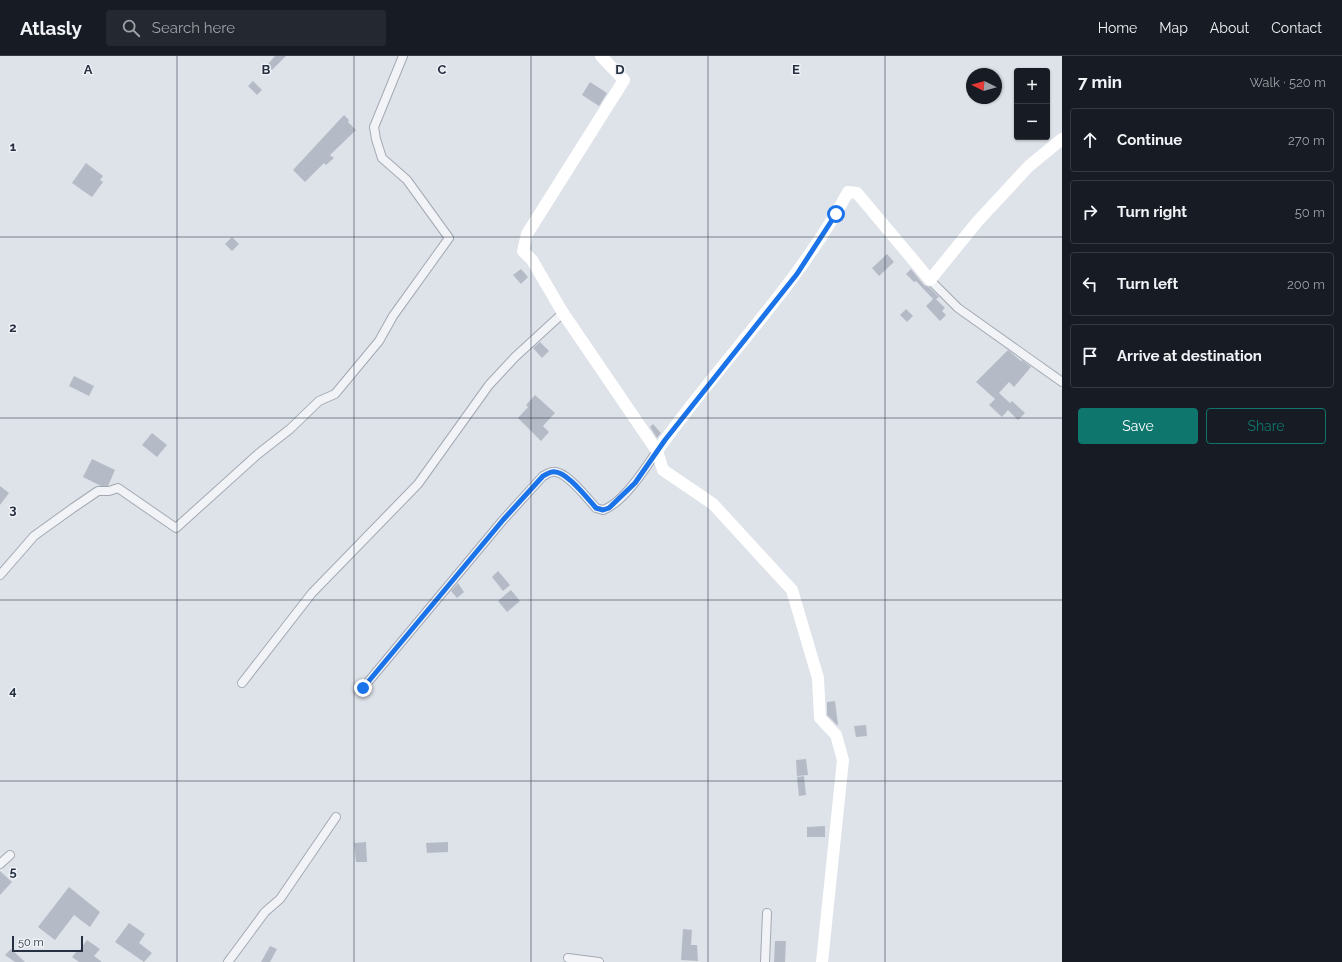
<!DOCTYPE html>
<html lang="en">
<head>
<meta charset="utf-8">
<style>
	:root { --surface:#171b24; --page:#242831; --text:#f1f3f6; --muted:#9ea1a6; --line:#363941; --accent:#0f766e }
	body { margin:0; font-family:Raleway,sans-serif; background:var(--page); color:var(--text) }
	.controls { position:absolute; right:12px; top:12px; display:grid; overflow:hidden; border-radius:4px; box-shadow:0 1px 3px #0004 }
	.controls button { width:36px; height:36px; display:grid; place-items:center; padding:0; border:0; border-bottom:1px solid var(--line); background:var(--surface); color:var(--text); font:20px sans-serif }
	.compass { position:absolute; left:966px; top:12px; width:36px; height:36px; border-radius:50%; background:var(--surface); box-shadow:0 1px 3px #0004; rotate:275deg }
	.scale { position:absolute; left:12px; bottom:10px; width:71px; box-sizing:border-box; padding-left:4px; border:2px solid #263041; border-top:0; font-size:11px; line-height:14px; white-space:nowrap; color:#263041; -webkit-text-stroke:3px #eef1f6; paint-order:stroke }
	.stop { position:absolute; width:12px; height:12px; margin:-9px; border:3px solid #1a73e8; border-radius:50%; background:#fff }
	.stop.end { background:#1a73e8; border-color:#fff; box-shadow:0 1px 4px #0008 }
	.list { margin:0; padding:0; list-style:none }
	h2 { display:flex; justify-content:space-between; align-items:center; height:52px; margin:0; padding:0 16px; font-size:17px }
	h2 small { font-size:13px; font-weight:400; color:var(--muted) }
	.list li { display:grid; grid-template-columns:26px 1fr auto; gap:12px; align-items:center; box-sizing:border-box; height:64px; margin:0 8px 8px; padding:0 8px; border:1px solid var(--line); border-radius:4px }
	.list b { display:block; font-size:15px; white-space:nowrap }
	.list em { font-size:13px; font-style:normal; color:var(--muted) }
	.actions { display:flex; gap:8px; padding:12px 16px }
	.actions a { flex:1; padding:9px 0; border:1px solid var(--accent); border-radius:4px; text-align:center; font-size:14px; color:var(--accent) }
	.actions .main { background:var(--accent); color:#fff }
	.icon { flex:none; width:22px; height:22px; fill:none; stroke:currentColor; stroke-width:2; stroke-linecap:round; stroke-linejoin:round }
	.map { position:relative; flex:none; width:1062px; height:906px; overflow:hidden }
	header { display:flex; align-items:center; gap:24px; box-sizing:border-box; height:56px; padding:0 20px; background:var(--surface); border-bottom:1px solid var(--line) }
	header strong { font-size:19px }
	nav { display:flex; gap:22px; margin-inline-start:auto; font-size:14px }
	.search { width:280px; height:36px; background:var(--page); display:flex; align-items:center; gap:10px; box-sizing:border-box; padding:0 14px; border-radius:4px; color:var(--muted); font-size:15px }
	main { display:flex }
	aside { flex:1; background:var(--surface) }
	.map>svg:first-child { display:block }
	.building { fill:#b5bbc6 }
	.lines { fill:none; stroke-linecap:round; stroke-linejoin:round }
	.street-casing { stroke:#a3a9b3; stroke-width:10 }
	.street { stroke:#f1f3f7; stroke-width:8 }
	.secondary { stroke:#fff; stroke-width:12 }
	.route { stroke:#1a73e8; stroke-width:5 }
	.grid { fill:none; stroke:#263041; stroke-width:1; stroke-opacity:0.55 }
	.grid-label { font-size:13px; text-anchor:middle; font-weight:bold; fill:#263041; stroke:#eef1f6; stroke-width:3; stroke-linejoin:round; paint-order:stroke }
</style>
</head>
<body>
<header>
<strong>Atlasly</strong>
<div class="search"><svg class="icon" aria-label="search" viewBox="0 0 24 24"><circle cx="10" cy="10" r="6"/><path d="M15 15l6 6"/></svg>Search here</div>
<nav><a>Home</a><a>Map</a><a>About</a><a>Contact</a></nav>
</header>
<main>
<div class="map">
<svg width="1062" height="906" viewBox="0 0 1062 906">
	<rect width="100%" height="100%" fill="#dee2e9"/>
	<g class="building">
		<polygon points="275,0 286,0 272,14 267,9"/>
		<polygon points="253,25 262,34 257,39 248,30"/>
		<polygon points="590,26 607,37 599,50 582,39"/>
		<polygon points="344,59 349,64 348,66 356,74 330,99 334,102 326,109 324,107 305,126 293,114"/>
		<polygon points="86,107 103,120 100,124 103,126 92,141 72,127"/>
		<polygon points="232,181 239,188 232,195 225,188"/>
		<polygon points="887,198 894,206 879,220 872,212"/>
		<polygon points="521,213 528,221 521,228 513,219"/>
		<polygon points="911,213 924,229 929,231 939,241 936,243 945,252 942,255 946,259 940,265 926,250 933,243 916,225 914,226 906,218"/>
		<polygon points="906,253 913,260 907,266 900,259"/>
		<polygon points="540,286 549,295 542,302 533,292"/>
		<polygon points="1008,294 1021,305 1022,304 1031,311 1014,331 1009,326 999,337 1010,347 1012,345 1025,357 1018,364 1008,354 1002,361 989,349 995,343 976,326"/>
		<polygon points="74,320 94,330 89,340 69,330"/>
		<polygon points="535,339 555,357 543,370 549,376 541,385 518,362 528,351 526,349"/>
		<polygon points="653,368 661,377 657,382 650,371"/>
		<polygon points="152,377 167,389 157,401 142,389"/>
		<polygon points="92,403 115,414 108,430 101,430 83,421"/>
		<polygon points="0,430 9,437 0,449"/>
		<polygon points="498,515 510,529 503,535 492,521"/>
		<polygon points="458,527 464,536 457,542 451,535"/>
		<polygon points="511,534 520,545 507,556 498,545"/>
		<polygon points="835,645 838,669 837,669 827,659 827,646"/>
		<polygon points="866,669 867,680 856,681 854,670"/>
		<polygon points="806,703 808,719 797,720 796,704"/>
		<polygon points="804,720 806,739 799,740 797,721"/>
		<polygon points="825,770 825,781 807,781 807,771"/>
		<polygon points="366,786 367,806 356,806 354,787"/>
		<polygon points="448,786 448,796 427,797 426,787"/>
		<polygon points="0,815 12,826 0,839"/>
		<polygon points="69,831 100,856 90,871 74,859 55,884 38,871"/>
		<polygon points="129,867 145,878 139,887 152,897 144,906 115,886"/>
		<polygon points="683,873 692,874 691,889 697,889 698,905 681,904"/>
		<polygon points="87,884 100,893 94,900 102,906 79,906 72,901 77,895 78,896"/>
		<polygon points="775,885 786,885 785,906 774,906"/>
		<polygon points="270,890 277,893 270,906 261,906"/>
		<polygon points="11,893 25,906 15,906 5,899"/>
	</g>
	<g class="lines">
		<defs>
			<g id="street">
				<polyline points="930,224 958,252 1062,326"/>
				<polyline points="0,519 34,480 73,452 98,435 109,435 118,432 176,472 258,398 290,373 319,345 335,338 379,285 393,260 449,182 407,124 382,102 376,83 374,71 403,0"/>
				<polyline points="242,627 312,537 418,428 489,329 515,301 563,257"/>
				<path d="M363,632L503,464L543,420C546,419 549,416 552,416C565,413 587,442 596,452L603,454C623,447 645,413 657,395"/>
				<polyline points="0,808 10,799"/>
				<polyline points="568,902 599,906"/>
				<polyline points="228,906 265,856 280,843 336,761"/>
				<polyline points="765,906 767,857"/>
			</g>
		</defs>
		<use href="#street" class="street-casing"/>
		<use href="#street" class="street"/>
		<g class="secondary">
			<polyline points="601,0 624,24 527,178 523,195 532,204 563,257 657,395 663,414 713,448 792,534 818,622 820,662 836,679 843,704 822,906"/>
			<path d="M657,395C719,307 797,231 848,136L857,137L930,224L977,166L1029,110L1062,83"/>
		</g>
	</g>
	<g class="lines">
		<path class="route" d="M363,632L503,464L543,420C546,419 549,416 552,416C565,413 587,442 596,452L603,454L609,452L635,427L665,384L797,218L836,158"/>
	</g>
	<path class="grid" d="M177,0V906M354,0V906M531,0V906M708,0V906M885,0V906M0,181H1062M0,362H1062M0,544H1062M0,725H1062"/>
	<g class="grid-label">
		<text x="88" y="18">A</text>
		<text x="266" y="18">B</text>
		<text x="442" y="18">C</text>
		<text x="620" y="18">D</text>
		<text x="796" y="18">E</text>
		<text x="13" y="95">1</text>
		<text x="13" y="276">2</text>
		<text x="13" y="458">3</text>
		<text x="13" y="639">4</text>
		<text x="13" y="820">5</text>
	</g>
</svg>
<div class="controls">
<button>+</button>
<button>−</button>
</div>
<svg class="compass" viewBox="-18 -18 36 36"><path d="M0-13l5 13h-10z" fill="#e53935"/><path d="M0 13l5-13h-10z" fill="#9ea1a6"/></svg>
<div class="scale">50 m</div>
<div class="stop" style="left:836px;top:158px"></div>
<div class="stop end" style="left:363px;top:632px"></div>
</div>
<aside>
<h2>7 min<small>Walk · 520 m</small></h2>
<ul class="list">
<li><svg class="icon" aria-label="ahead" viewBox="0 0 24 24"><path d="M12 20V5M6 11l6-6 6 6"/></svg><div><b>Continue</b></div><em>270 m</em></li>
<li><svg class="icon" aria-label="right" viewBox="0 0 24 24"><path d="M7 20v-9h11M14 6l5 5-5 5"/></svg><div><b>Turn right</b></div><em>50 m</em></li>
<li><svg class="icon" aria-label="left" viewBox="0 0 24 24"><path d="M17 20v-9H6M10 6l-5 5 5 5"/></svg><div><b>Turn left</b></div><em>200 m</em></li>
<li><svg class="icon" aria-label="arrive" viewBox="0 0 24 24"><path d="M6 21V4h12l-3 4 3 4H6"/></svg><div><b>Arrive at destination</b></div></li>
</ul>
<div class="actions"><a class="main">Save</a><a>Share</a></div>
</aside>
</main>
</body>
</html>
